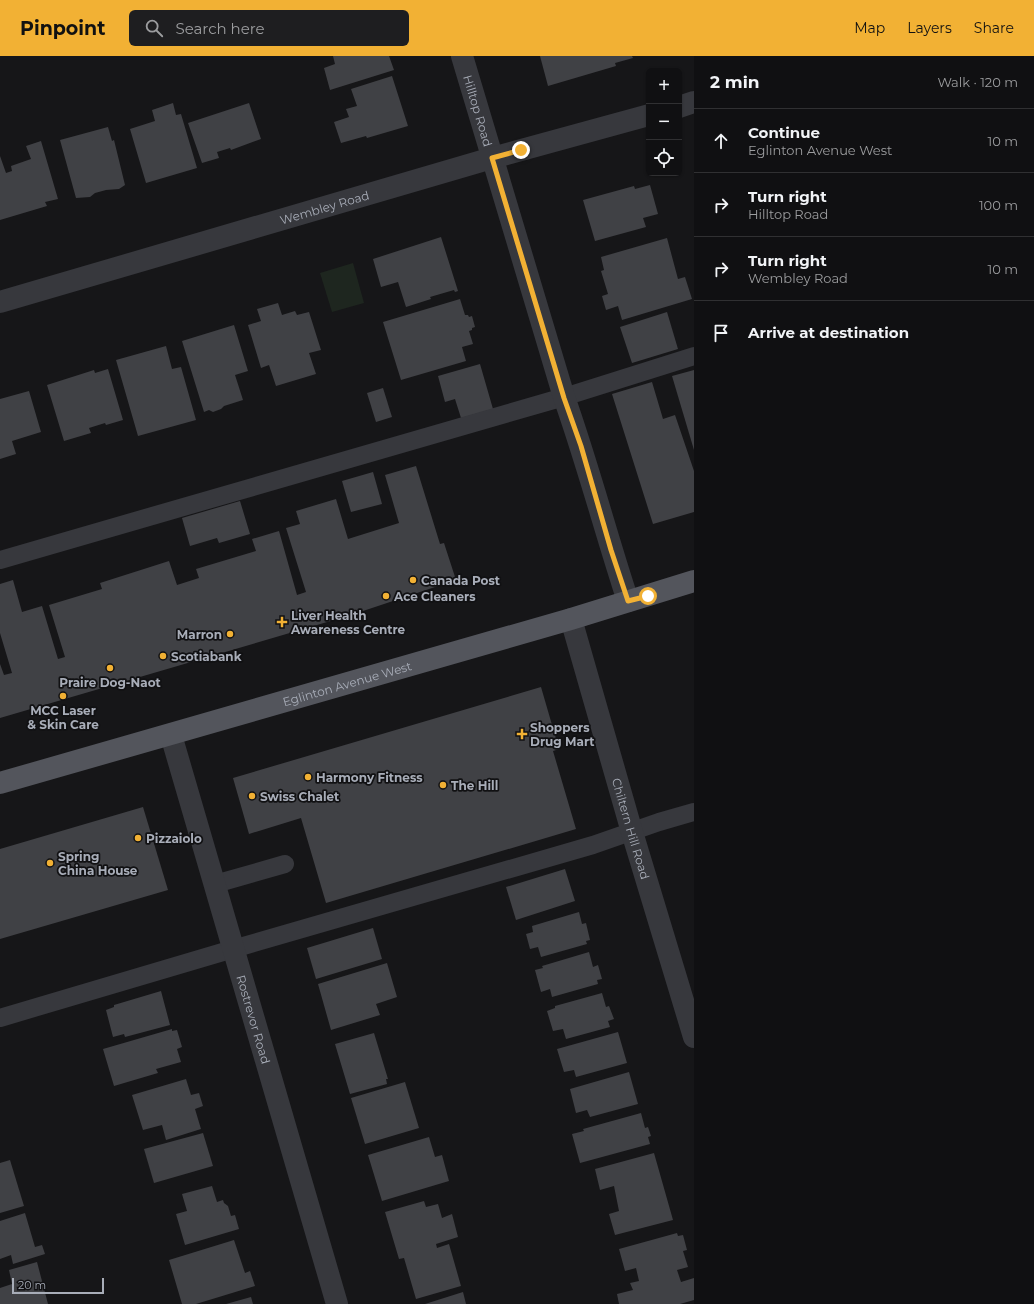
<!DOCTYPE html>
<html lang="en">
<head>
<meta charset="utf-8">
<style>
	:root { --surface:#101012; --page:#1e1e20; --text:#f1f3f6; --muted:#9c9d9f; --line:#303032; --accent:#f2b134 }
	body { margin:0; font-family:Montserrat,sans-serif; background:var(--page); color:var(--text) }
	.controls { position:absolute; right:12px; top:12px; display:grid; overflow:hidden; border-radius:6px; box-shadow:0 1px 3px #0004 }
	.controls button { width:36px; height:36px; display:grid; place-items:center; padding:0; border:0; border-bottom:1px solid var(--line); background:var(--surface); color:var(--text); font:20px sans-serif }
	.scale { position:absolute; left:12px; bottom:10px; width:92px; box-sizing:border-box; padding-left:4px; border:2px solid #a8adb8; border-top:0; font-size:11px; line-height:14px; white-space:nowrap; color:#a8adb8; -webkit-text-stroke:3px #111113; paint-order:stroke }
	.stop { position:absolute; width:12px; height:12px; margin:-9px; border:3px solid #f2b134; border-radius:50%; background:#fff }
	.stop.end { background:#f2b134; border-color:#fff; box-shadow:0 1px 4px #0008 }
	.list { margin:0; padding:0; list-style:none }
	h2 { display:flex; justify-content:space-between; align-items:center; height:52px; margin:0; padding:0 16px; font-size:17px }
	h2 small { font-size:13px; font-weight:400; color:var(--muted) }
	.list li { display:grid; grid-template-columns:26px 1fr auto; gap:12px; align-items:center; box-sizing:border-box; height:64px; padding:0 16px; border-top:1px solid var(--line) }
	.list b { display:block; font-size:15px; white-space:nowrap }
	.list p { margin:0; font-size:13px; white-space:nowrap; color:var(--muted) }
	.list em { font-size:13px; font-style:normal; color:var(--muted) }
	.icon { flex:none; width:22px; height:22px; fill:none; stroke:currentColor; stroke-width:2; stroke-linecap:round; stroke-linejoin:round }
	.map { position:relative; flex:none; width:694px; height:1248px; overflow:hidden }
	header { display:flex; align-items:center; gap:24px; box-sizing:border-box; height:56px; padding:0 20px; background:var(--accent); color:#111 }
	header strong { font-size:19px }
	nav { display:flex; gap:22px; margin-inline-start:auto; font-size:14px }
	.search { width:280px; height:36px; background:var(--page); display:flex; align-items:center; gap:10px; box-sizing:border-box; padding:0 14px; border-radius:6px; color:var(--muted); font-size:15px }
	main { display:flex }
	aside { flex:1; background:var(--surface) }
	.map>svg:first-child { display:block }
	.green { fill:#1e261f }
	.building { fill:#404145 }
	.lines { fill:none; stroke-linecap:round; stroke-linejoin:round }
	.lane { stroke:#37383d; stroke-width:18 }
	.street { stroke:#37383d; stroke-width:22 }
	.primary { stroke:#53555c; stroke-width:22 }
	.route { stroke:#f2b134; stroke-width:5 }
	.poi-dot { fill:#f2b134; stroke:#111113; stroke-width:1.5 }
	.labels { text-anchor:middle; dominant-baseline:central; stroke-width:3.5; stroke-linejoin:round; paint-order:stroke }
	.street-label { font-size:12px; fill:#a8adb8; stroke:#111113 }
	.poi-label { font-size:12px; font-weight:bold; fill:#a8adb8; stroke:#111113; text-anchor:start }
</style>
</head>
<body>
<header>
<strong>Pinpoint</strong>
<div class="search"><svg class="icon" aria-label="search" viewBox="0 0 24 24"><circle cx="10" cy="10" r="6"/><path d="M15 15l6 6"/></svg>Search here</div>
<nav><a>Map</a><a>Layers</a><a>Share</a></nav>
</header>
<main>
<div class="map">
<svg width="694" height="1248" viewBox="0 0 694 1248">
	<rect width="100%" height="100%" fill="#161618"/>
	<polygon class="green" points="353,207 364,247 332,256 320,217"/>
	<g class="building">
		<polygon points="333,0 389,0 394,14 330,34 324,12 335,8"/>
		<polygon points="540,0 632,0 633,2 615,7 616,10 548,30"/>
		<polygon points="392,20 408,70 367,82 366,80 341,87 334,66 349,61 346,53 357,50 351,33"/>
		<polygon points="173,47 176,59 181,58 197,112 146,127 130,73 155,65 152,54"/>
		<polygon points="249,47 261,83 231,94 230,92 217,96 219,102 202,107 188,67"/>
		<polygon points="108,71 112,85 114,84 125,129 119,133 106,134 95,137 90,141 76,142 60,84"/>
		<polygon points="41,85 58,143 45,146 47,150 0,164 0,100 6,117 12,115 11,110 31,103 26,90"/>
		<polygon points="650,129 658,158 643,162 646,171 595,185 583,144 634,130 635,133"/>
		<polygon points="441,181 458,235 455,236 454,234 430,241 431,243 406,251 398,226 381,231 373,203"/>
		<polygon points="667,182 678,223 685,221 692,243 622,264 618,250 606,254 602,240 608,238 601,215 604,214 601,201"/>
		<polygon points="460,243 465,259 468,259 469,261 472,260 475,271 472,272 472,274 469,275 473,288 462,291 466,305 401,324 383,266"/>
		<polygon points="278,247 282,259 295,255 297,259 309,256 321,294 309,297 316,318 276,330 269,309 261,312 248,269 261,265 257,253"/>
		<polygon points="667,256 678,293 632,307 620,271"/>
		<polygon points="234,269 248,315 235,319 243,344 224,350 221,353 213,356 209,354 204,356 182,285"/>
		<polygon points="166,290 172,313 181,311 196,364 138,380 116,304"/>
		<polygon points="480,308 493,353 461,362 455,343 445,346 438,320"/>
		<polygon points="108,313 123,364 106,369 105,367 89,372 91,377 64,385 47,329 94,314 95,317"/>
		<polygon points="694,314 694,394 672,320"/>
		<polygon points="652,326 663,363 675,359 694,415 694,456 653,468 612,338"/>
		<polygon points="383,332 392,361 376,366 367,337"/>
		<polygon points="29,335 41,376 12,385 16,398 0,403 0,343"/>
		<polygon points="416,410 440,488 444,487 456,524 351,559 0,662 0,608 4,619 12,617 0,577 0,528 13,524 22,556 42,550 58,603 65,601 49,549 102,533 100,527 169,505 177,529 199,522 196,513 256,495 252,483 279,475 297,539 306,536 286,472 300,468 296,455 336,443 348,483 399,467 385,419"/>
		<polygon points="373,416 382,448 351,456 342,425"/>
		<polygon points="240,445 250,478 219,487 217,482 190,490 182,462"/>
		<polygon points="541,631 559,693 553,695 576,773 326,847 301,762 249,778 233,722"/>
		<polygon points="143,751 168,834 0,883 0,793"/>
		<polygon points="565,813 575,845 516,864 506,831"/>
		<polygon points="579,856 582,868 586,867 590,884 586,885 587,888 541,901 538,891 530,893 526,878 533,876 532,870"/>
		<polygon points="373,872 382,903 316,923 307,892"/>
		<polygon points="589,896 593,911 598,909 602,923 597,924 598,928 552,941 550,933 541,936 535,914 543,912 542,910"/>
		<polygon points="387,907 397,941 376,948 380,959 331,974 318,928"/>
		<polygon points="161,935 170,969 125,981 124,978 113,981 106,954 114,951 114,949"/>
		<polygon points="602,937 606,951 609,950 614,963 608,965 610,971 566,983 563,973 553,975 547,955 555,952 555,950"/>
		<polygon points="172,973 172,975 177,974 182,991 177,993 181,1006 156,1013 158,1017 114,1030 103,993"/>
		<polygon points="618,976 627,1007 576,1021 574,1014 564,1016 557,993"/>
		<polygon points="374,977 388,1023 386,1023 387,1028 350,1038 335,988"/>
		<polygon points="629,1016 638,1048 590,1061 587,1054 576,1057 570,1033"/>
		<polygon points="186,1023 191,1039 199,1037 203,1050 195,1053 201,1073 166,1084 162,1069 143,1074 132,1039"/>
		<polygon points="405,1026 419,1072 365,1088 351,1042"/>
		<polygon points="641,1057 645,1072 648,1071 651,1080 648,1081 650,1088 580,1107 572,1078 584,1075 583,1073"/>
		<polygon points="203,1077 213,1110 154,1127 144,1093"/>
		<polygon points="429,1081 435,1101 442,1099 449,1125 382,1145 368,1099"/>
		<polygon points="654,1097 673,1164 615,1179 609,1158 619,1155 614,1130 600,1134 595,1113"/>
		<polygon points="10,1104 24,1150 0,1157 0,1107"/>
		<polygon points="212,1130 217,1146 223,1144 224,1147 228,1150 231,1160 235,1159 239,1173 185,1189 176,1158 187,1155 182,1138"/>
		<polygon points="424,1145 426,1151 438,1148 442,1162 452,1158 458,1181 436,1188 437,1192 449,1188 461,1230 416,1243 404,1202 399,1203 385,1156"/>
		<polygon points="25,1157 35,1191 42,1189 45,1198 13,1208 11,1199 0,1203 0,1165"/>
		<polygon points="677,1177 678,1180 683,1179 687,1194 683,1195 688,1211 677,1214 681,1226 694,1222 694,1244 680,1248 619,1248 617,1238 633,1234 630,1227 639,1225 636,1212 625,1215 619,1193"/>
		<polygon points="234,1184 245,1217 250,1215 255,1230 196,1248 182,1248 169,1204"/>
		<polygon points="37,1206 48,1248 0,1248 0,1232 12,1228 9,1214"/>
		<polygon points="463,1236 466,1248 425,1248"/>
		<polygon points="251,1241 253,1248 226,1248"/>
	</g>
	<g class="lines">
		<g class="lane">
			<polyline points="0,504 564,341 694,300"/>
			<polyline points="215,828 285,808"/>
			<polyline points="0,962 233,893 593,789 659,766 694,756"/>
		</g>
		<g class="street">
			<path id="s1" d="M462,0L564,341C588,409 606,478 628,545"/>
			<polyline points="679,51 694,46"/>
			<path id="s2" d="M0,246L492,102L649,59"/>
			<path id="s3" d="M571,563L632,776L694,981"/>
			<path id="s4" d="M171,679L337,1248"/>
		</g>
		<path class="primary" id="s5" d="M0,727L571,563L694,525"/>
	</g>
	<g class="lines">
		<polyline class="route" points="521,94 492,102 564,342 581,390 611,494 628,545 648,540"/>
	</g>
	<g class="poi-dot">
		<circle cx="413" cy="524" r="4"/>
		<circle cx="386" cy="540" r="4"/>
		<path d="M280 560h4v4h4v4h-4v4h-4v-4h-4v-4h4z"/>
		<circle cx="230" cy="578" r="4"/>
		<circle cx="163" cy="600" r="4"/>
		<circle cx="110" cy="612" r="4"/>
		<circle cx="63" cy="640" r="4"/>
		<path d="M520 672h4v4h4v4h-4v4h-4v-4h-4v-4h4z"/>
		<circle cx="308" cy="721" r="4"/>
		<circle cx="443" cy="729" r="4"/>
		<circle cx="252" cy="740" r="4"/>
		<circle cx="138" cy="782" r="4"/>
		<circle cx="50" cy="807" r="4"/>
	</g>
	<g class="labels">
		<g class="street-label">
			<text stroke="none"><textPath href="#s1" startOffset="57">Hilltop Road</textPath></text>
			<text stroke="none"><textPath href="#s2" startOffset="338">Wembley Road</textPath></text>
			<text stroke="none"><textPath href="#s5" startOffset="361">Eglinton Avenue West</textPath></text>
			<text stroke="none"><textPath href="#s3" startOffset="218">Chiltern Hill Road</textPath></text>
			<text stroke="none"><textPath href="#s4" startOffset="296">Rostrevor Road</textPath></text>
		</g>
		<g class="poi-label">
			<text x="421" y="524">Canada Post</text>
			<text x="394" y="540">Ace Cleaners</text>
			<text x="291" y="559">Liver Health<tspan x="291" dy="14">Awareness Centre</tspan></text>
			<text x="222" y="578" text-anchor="end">Marron</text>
			<text x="171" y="600">Scotiabank</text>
			<text x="110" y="626" text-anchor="middle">Praire Dog-Naot</text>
			<text x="63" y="654" text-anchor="middle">MCC Laser<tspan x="63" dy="14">&amp; Skin Care</tspan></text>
			<text x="530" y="671">Shoppers<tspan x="530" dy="14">Drug Mart</tspan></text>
			<text x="316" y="721">Harmony Fitness</text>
			<text x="451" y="729">The Hill</text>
			<text x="260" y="740">Swiss Chalet</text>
			<text x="146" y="782">Pizzaiolo</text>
			<text x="58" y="800">Spring<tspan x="58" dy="14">China House</tspan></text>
		</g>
	</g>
</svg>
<div class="controls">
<button>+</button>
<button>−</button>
<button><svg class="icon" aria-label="locate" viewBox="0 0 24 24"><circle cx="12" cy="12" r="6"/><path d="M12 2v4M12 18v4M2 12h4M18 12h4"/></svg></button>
</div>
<div class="scale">20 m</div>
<div class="stop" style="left:648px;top:540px"></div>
<div class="stop end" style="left:521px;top:94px"></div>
</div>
<aside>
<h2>2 min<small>Walk · 120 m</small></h2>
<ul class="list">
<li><svg class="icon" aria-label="ahead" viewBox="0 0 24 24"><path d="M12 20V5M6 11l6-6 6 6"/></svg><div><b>Continue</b><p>Eglinton Avenue West</p></div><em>10 m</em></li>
<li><svg class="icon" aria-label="right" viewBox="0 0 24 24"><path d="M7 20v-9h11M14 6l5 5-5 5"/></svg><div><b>Turn right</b><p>Hilltop Road</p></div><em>100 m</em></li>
<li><svg class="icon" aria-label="right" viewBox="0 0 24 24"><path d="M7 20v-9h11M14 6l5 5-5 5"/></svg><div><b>Turn right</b><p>Wembley Road</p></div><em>10 m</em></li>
<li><svg class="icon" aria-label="arrive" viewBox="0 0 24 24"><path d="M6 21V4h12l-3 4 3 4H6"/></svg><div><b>Arrive at destination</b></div></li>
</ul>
</aside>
</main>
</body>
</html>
